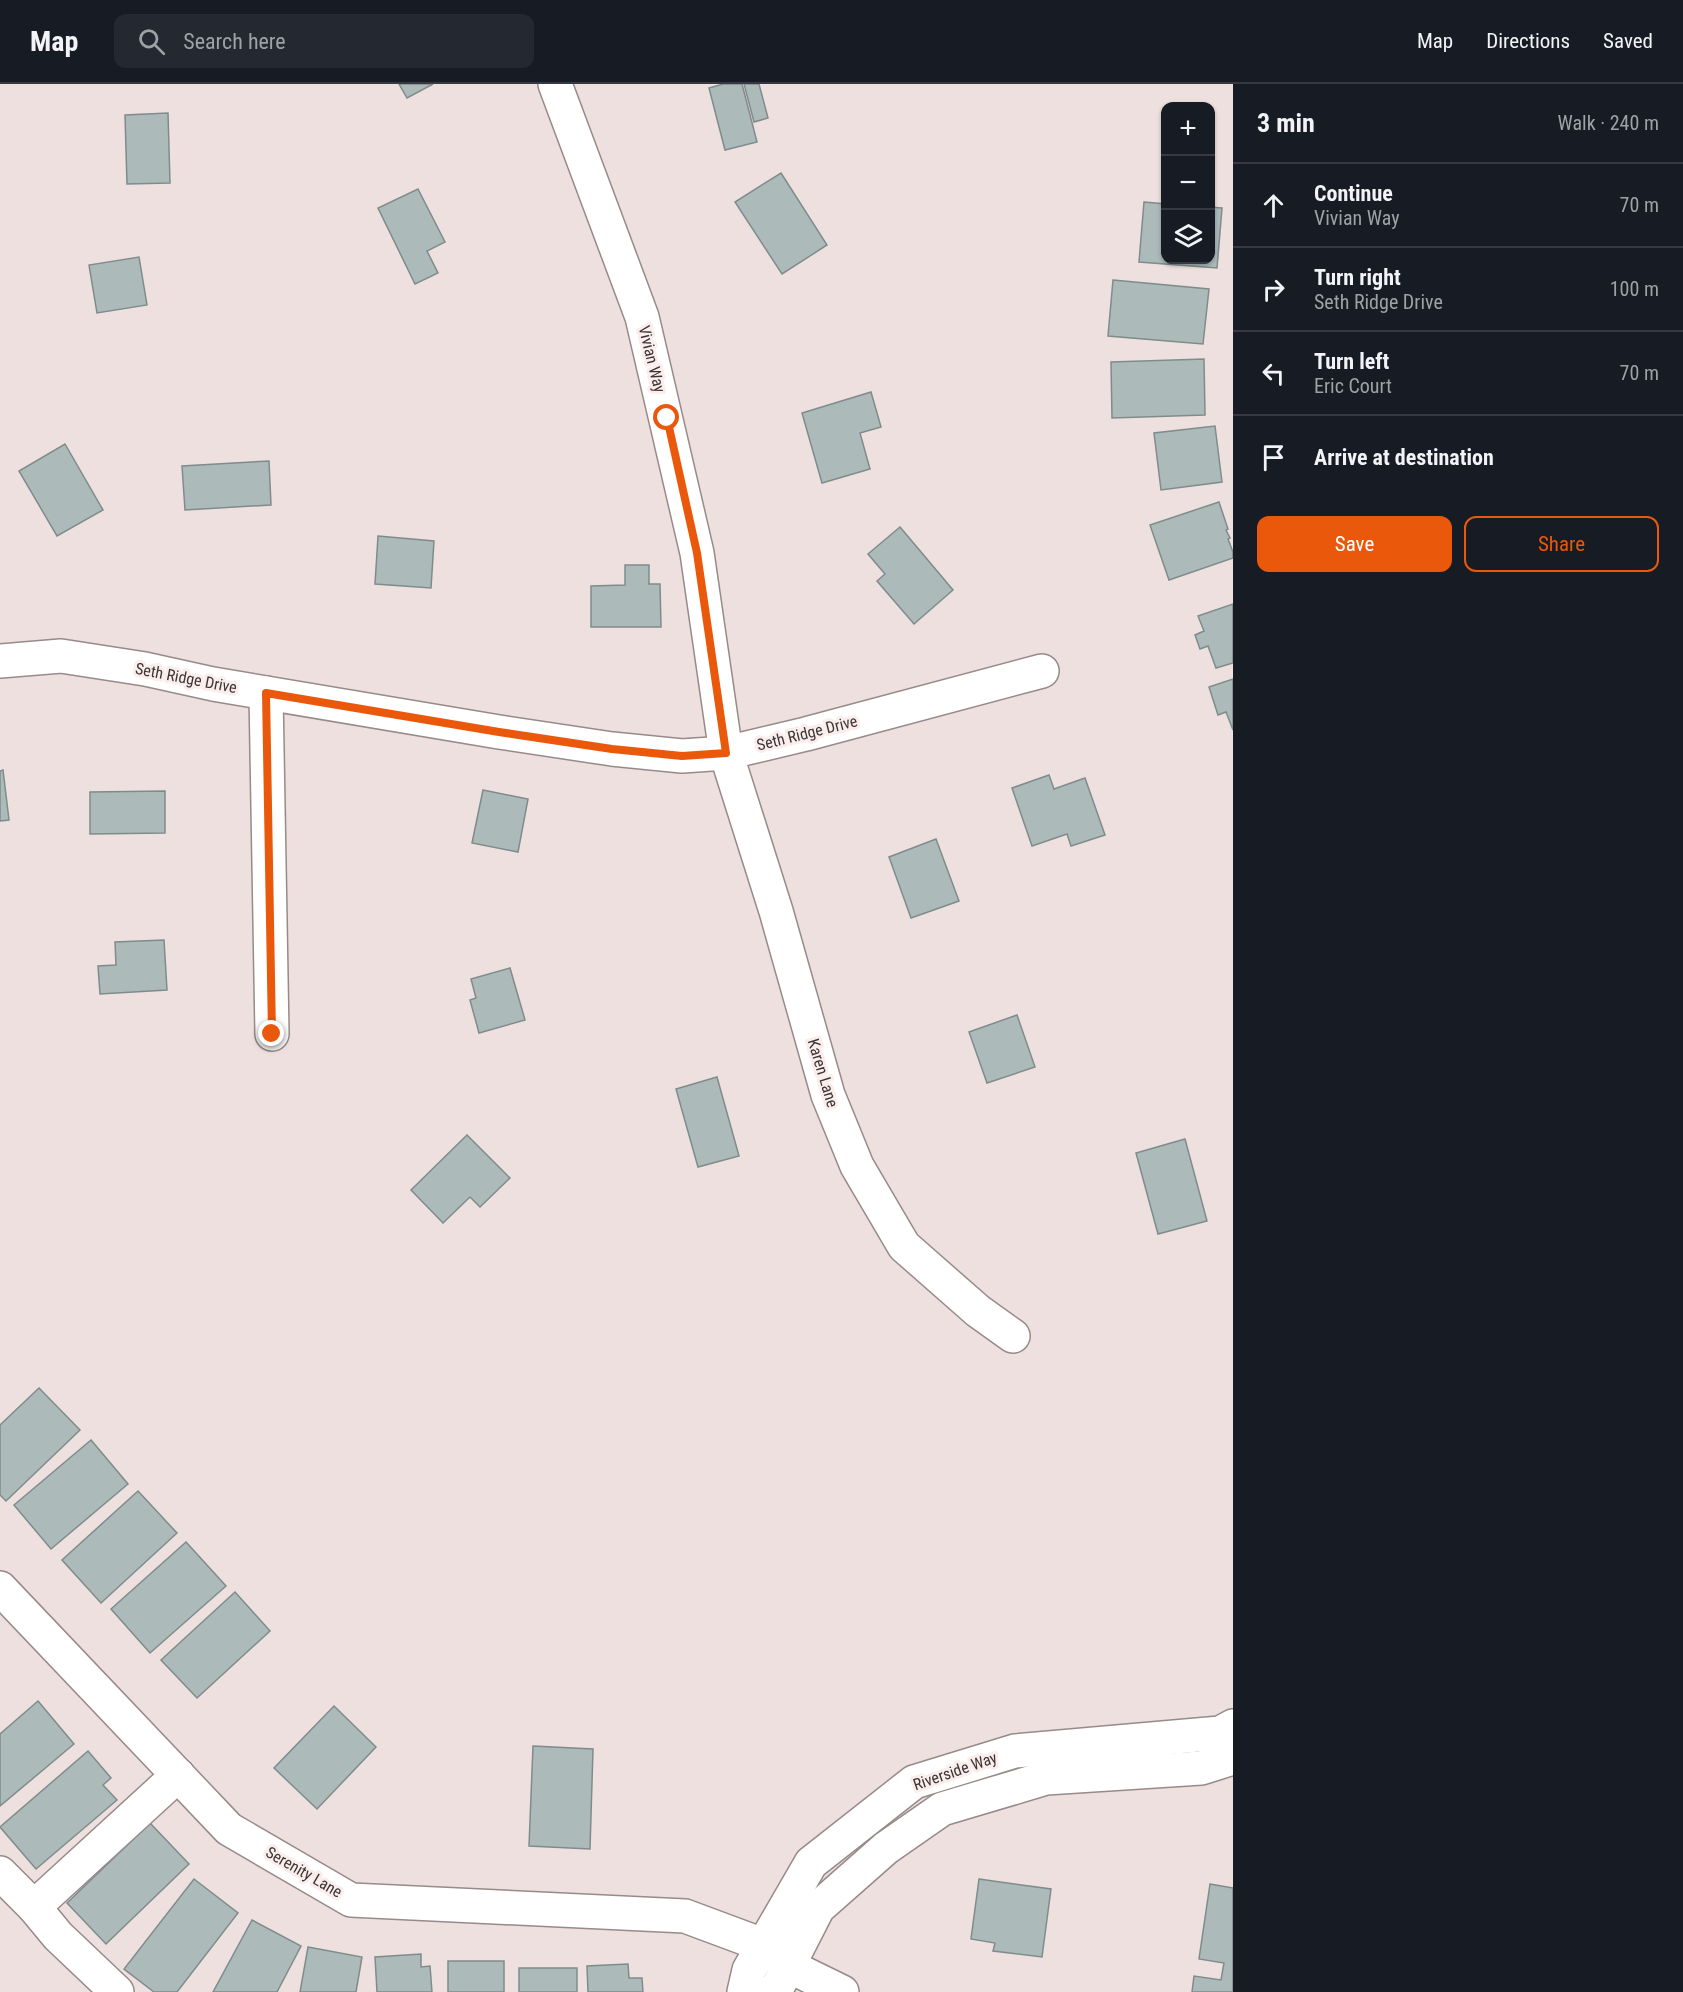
<!DOCTYPE html>
<html lang="en">
<head>
<meta charset="utf-8">
<style>
	:root { --surface:#171b24; --page:#242831; --text:#f1f3f6; --muted:#9ea1a6; --line:#363941; --accent:#ea580c }
	body { margin:0; font-family:"Roboto Condensed",sans-serif; background:var(--page); color:var(--text) }
	.controls { position:absolute; right:18px; top:18px; display:grid; overflow:hidden; border-radius:12px; box-shadow:0 2px 4px #0004 }
	.controls button { width:54px; height:54px; display:grid; place-items:center; padding:0; border:0; border-bottom:2px solid var(--line); background:var(--surface); color:var(--text); font:30px sans-serif }
	.stop { position:absolute; width:18px; height:18px; margin:-14px; border:4px solid #ea580c; border-radius:50%; background:#fff }
	.stop.end { background:#ea580c; border-color:#fff; box-shadow:0 2px 6px #0008 }
	.list { margin:0; padding:0; list-style:none }
	h2 { display:flex; justify-content:space-between; align-items:center; height:78px; margin:0; padding:0 24px; font-size:26px }
	h2 small { font-size:20px; font-weight:400; color:var(--muted) }
	.list li { display:grid; grid-template-columns:39px 1fr auto; gap:18px; align-items:center; box-sizing:border-box; height:84px; padding:0 24px; border-top:2px solid var(--line) }
	.list b { display:block; font-size:22px; white-space:nowrap }
	.list p { margin:0; font-size:20px; white-space:nowrap; color:var(--muted) }
	.list em { font-size:20px; font-style:normal; color:var(--muted) }
	.actions { display:flex; gap:12px; padding:18px 24px }
	.actions a { flex:1; padding:14px 0; border:2px solid var(--accent); border-radius:12px; text-align:center; font-size:21px; color:var(--accent) }
	.actions .main { background:var(--accent); color:#fff }
	.icon { flex:none; width:33px; height:33px; fill:none; stroke:currentColor; stroke-width:2; stroke-linecap:round; stroke-linejoin:round }
	.map { position:relative; flex:none; width:1233px; height:1908px; overflow:hidden }
	header { display:flex; align-items:center; gap:36px; box-sizing:border-box; height:84px; padding:0 30px; background:var(--surface); border-bottom:2px solid var(--line) }
	header strong { font-size:28px }
	nav { display:flex; gap:33px; margin-inline-start:auto; font-size:21px }
	.search { width:420px; height:54px; background:var(--page); display:flex; align-items:center; gap:15px; box-sizing:border-box; padding:0 21px; border-radius:12px; color:var(--muted); font-size:22px }
	main { display:flex }
	aside { flex:1; background:var(--surface) }
	.map>svg:first-child { display:block }
	.building { fill:#adbaba; stroke:#7f8c8b; stroke-width:1.5 }
	.lines { fill:none; stroke-linecap:round; stroke-linejoin:round }
	.minor-casing { stroke:#978a89; stroke-width:36 }
	.minor { stroke:#fff; stroke-width:33 }
	.route { stroke:#ea580c; stroke-width:8 }
	.labels { text-anchor:middle; dominant-baseline:central; stroke-width:6; stroke-linejoin:round; paint-order:stroke }
	.street-label { font-size:16px; fill:#3a3535; stroke:#fbedec }
</style>
</head>
<body>
<header>
<strong>Map</strong>
<div class="search"><svg class="icon" aria-label="search" viewBox="0 0 24 24"><circle cx="10" cy="10" r="6"/><path d="M15 15l6 6"/></svg>Search here</div>
<nav><a>Map</a><a>Directions</a><a>Saved</a></nav>
</header>
<main>
<div class="map">
<svg width="1233" height="1908" viewBox="0 0 1233 1908">
	<rect width="100%" height="100%" fill="#ede0df"/>
	<g class="building">
		<polygon points="399,0 433,0 407,14"/>
		<polygon points="723,0 742,0 757,58 725,66 709,4"/>
		<polygon points="744,0 759,0 768,34 754,38"/>
		<polygon points="168,29 170,99 127,100 125,31"/>
		<polygon points="781,89 827,161 782,190 735,118"/>
		<polygon points="418,105 445,158 427,167 438,189 415,200 378,124"/>
		<polygon points="1144,118 1166,120 1166,176 1210,176 1210,123 1222,124 1217,184 1139,178"/>
		<polygon points="139,173 147,221 97,229 89,181"/>
		<polygon points="1113,196 1209,205 1203,260 1108,252"/>
		<polygon points="1204,275 1205,331 1112,334 1111,278"/>
		<polygon points="871,308 881,343 860,349 870,385 822,399 802,329"/>
		<polygon points="1215,342 1222,398 1161,406 1154,349"/>
		<polygon points="65,360 103,426 57,452 19,387"/>
		<polygon points="269,377 271,421 185,426 182,382"/>
		<polygon points="1219,418 1228,445 1226,446 1230,454 1228,455 1233,468 1233,474 1169,496 1150,441"/>
		<polygon points="900,443 953,506 914,540 877,497 885,490 868,470"/>
		<polygon points="378,452 434,457 431,504 375,500"/>
		<polygon points="625,481 649,481 649,500 660,500 661,543 591,543 591,502 625,501"/>
		<polygon points="1233,520 1233,579 1216,584 1208,562 1200,565 1195,551 1204,547 1198,532"/>
		<polygon points="1233,595 1233,646 1226,628 1218,631 1209,603"/>
		<polygon points="3,686 9,736 0,737 0,687"/>
		<polygon points="1049,691 1054,705 1085,694 1105,751 1071,762 1067,750 1032,762 1012,704"/>
		<polygon points="483,706 528,715 518,768 472,759"/>
		<polygon points="165,707 165,749 90,750 90,708"/>
		<polygon points="936,755 959,817 911,834 889,773"/>
		<polygon points="164,856 167,906 100,910 98,882 116,881 115,858"/>
		<polygon points="510,884 525,936 479,949 470,916 476,914 471,895"/>
		<polygon points="1017,931 1035,983 987,999 969,948"/>
		<polygon points="717,993 739,1072 698,1083 676,1005"/>
		<polygon points="467,1051 510,1094 480,1123 470,1113 443,1139 411,1106"/>
		<polygon points="1185,1055 1207,1137 1158,1150 1136,1069"/>
		<polygon points="39,1304 80,1346 6,1417 0,1411 0,1341"/>
		<polygon points="91,1356 128,1400 51,1465 14,1421"/>
		<polygon points="138,1407 177,1449 101,1519 62,1476"/>
		<polygon points="186,1458 226,1502 150,1569 111,1525"/>
		<polygon points="235,1508 270,1547 197,1614 161,1576"/>
		<polygon points="38,1617 74,1660 0,1722 0,1650"/>
		<polygon points="334,1622 376,1663 317,1725 274,1684"/>
		<polygon points="533,1662 593,1665 590,1765 529,1762"/>
		<polygon points="88,1667 111,1694 103,1701 117,1716 36,1785 0,1743"/>
		<polygon points="150,1739 189,1780 106,1860 67,1819"/>
		<polygon points="194,1795 238,1829 177,1908 154,1908 124,1885"/>
		<polygon points="979,1795 1051,1805 1042,1873 993,1867 995,1859 971,1855"/>
		<polygon points="1210,1800 1233,1804 1233,1908 1192,1908 1194,1892 1221,1896 1224,1879 1199,1875"/>
		<polygon points="252,1836 301,1862 277,1908 213,1908"/>
		<polygon points="308,1863 362,1873 356,1908 300,1908"/>
		<polygon points="421,1870 421,1883 430,1882 432,1908 377,1908 375,1873"/>
		<rect x="448" y="1877" width="56" height="31"/>
		<polygon points="628,1880 629,1894 642,1894 643,1908 588,1908 587,1882"/>
		<rect x="519" y="1884" width="58" height="24"/>
	</g>
	<g class="lines">
		<defs>
			<g id="minor">
				<polyline points="555,0 642,233 697,469 726,669 776,827 828,1011 857,1082 904,1162 978,1227 1013,1252"/>
				<polyline points="0,577 61,572 145,585 213,600 499,648 612,665 682,672 726,669 806,650 1042,587"/>
				<polyline points="266,609 272,950"/>
				<polyline points="0,1504 229,1745 351,1816 685,1832 763,1861 789,1882 842,1908"/>
				<polyline points="0,1789 34,1823 178,1691"/>
				<polyline points="34,1823 58,1852 117,1908"/>
				<polyline points="744,1908 749,1886 811,1779 914,1698 1015,1667 1220,1649 1233,1642"/>
				<polyline points="775,1908 818,1824 886,1764 942,1725 1046,1694 1201,1684 1233,1674"/>
			</g>
		</defs>
		<use href="#minor" class="minor-casing"/>
		<use href="#minor" class="minor"/>
	</g>
	<g class="lines">
		<polyline class="route" points="272,950 266,609 499,648 612,665 682,672 726,669 697,469 667,334"/>
	</g>
	<g class="labels">
		<g class="street-label">
			<text transform="translate(652 275) rotate(76)">Vivian Way</text>
			<text transform="translate(186 594) rotate(11)">Seth Ridge Drive</text>
			<text transform="translate(807 649) rotate(-14)">Seth Ridge Drive</text>
			<text transform="translate(823 989) rotate(73)">Karen Lane</text>
			<text transform="translate(955 1687) rotate(-19)">Riverside Way</text>
			<text transform="translate(304 1788) rotate(30)">Serenity Lane</text>
		</g>
	</g>
</svg>
<div class="controls">
<button>+</button>
<button>−</button>
<button><svg class="icon" aria-label="layers" viewBox="0 0 24 24"><path d="M12 4l9 5-9 5-9-5zM3 14l9 5 9-5"/></svg></button>
</div>
<div class="stop" style="left:667px;top:334px"></div>
<div class="stop end" style="left:272px;top:950px"></div>
</div>
<aside>
<h2>3 min<small>Walk · 240 m</small></h2>
<ul class="list">
<li><svg class="icon" aria-label="ahead" viewBox="0 0 24 24"><path d="M12 20V5M6 11l6-6 6 6"/></svg><div><b>Continue</b><p>Vivian Way</p></div><em>70 m</em></li>
<li><svg class="icon" aria-label="right" viewBox="0 0 24 24"><path d="M7 20v-9h11M14 6l5 5-5 5"/></svg><div><b>Turn right</b><p>Seth Ridge Drive</p></div><em>100 m</em></li>
<li><svg class="icon" aria-label="left" viewBox="0 0 24 24"><path d="M17 20v-9H6M10 6l-5 5 5 5"/></svg><div><b>Turn left</b><p>Eric Court</p></div><em>70 m</em></li>
<li><svg class="icon" aria-label="arrive" viewBox="0 0 24 24"><path d="M6 21V4h12l-3 4 3 4H6"/></svg><div><b>Arrive at destination</b></div></li>
</ul>
<div class="actions"><a class="main">Save</a><a>Share</a></div>
</aside>
</main>
</body>
</html>
